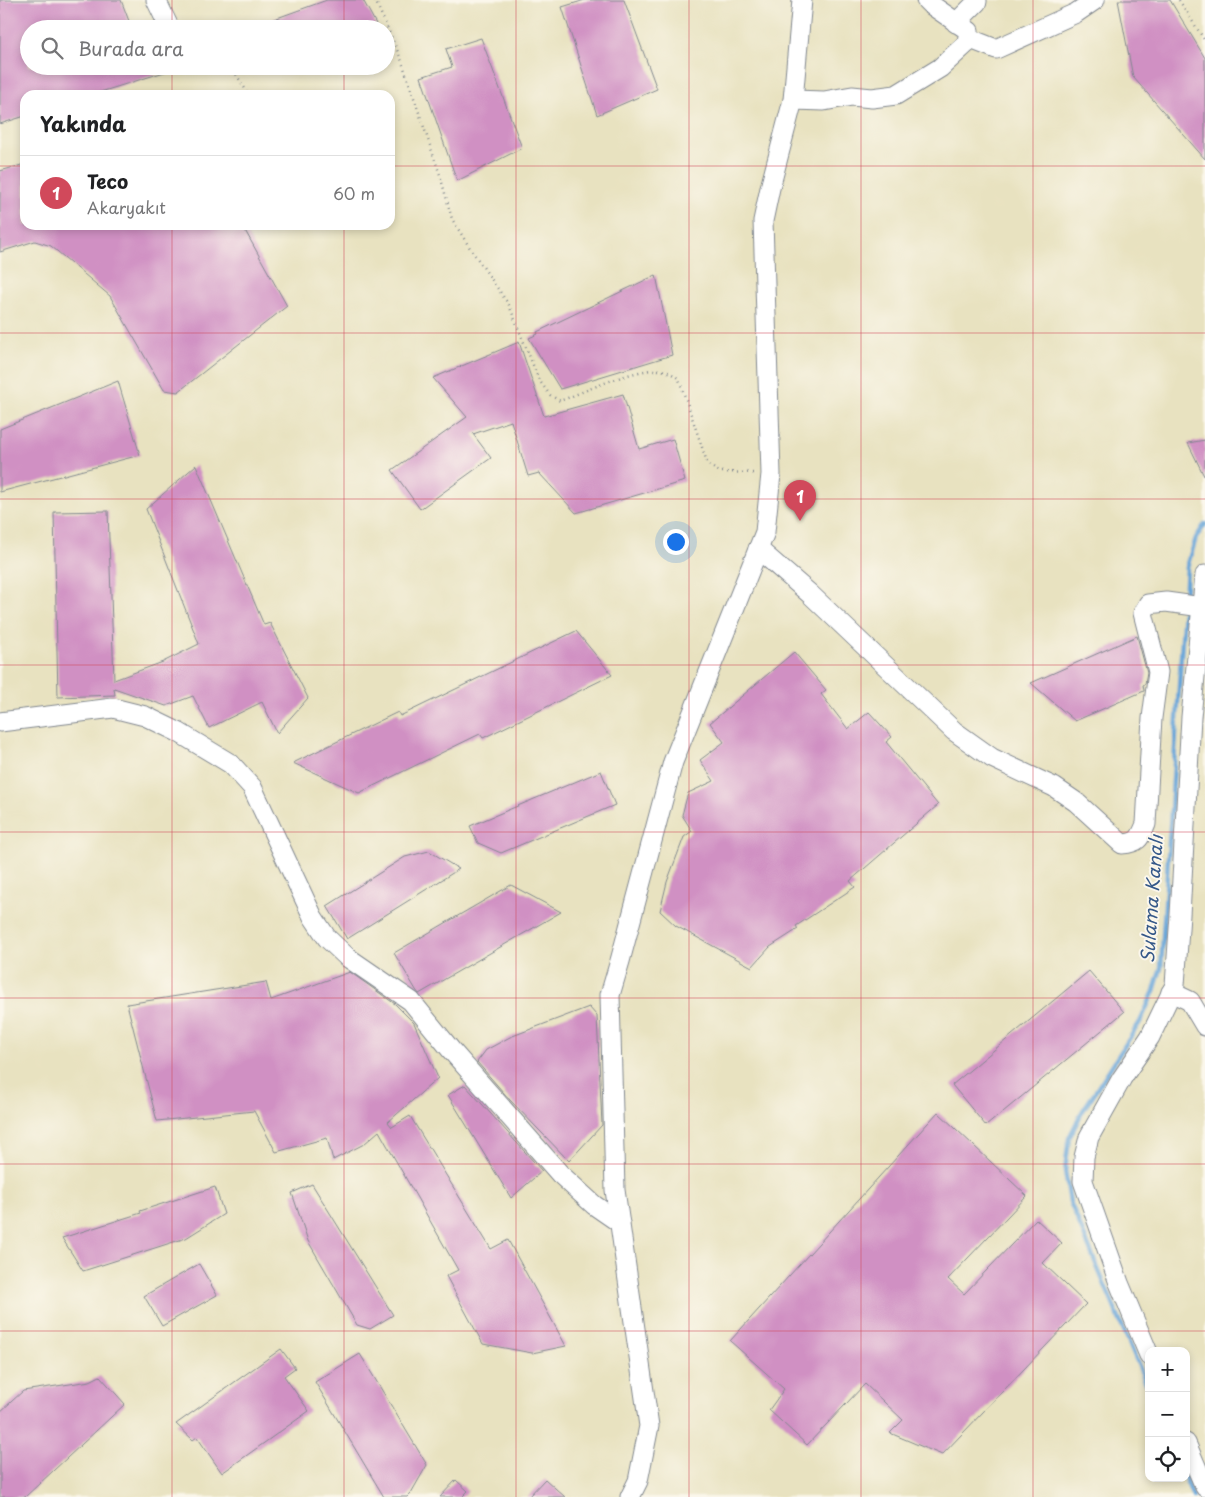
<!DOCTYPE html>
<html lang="tr">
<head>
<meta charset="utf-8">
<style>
	:root { --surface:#fff; --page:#f2f2f2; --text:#202124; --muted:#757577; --line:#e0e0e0; --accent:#d1495b }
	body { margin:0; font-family:"Playpen Sans",sans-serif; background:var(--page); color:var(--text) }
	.controls { position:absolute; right:15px; bottom:15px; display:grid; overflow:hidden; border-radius:10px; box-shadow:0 2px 8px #0003 }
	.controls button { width:45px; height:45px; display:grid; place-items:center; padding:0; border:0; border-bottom:1px solid var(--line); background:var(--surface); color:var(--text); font:25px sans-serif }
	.you { position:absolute; left:675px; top:541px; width:18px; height:18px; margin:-12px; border:4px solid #fff; border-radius:50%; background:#1a73e8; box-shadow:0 0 0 8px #1a73e833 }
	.badge { display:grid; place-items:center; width:32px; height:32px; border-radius:50%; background:var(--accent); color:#fff; font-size:16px; font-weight:700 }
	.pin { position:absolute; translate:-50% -41px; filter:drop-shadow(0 1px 2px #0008) }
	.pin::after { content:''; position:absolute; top:26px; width:18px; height:15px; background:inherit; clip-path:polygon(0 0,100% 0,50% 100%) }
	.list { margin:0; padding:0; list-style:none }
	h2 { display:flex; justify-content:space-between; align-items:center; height:65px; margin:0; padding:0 20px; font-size:21px }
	h2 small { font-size:16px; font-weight:400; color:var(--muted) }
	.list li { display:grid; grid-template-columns:32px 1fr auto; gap:15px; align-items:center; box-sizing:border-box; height:75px; padding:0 20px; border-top:1px solid var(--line) }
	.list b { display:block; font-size:19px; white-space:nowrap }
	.list p { margin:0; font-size:16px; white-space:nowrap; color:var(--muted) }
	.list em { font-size:16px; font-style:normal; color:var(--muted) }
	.icon { flex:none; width:28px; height:28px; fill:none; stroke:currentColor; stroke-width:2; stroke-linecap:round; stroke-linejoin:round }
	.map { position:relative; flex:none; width:1205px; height:1497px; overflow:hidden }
	.search { position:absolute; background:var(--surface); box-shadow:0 2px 8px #0003; left:20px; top:20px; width:375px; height:55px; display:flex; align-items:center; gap:12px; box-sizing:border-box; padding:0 18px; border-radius:28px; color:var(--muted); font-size:19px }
	.panel { position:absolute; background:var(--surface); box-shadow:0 2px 8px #0003; left:20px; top:90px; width:375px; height:140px; border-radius:15px }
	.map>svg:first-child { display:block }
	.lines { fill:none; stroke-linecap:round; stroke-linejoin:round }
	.stream { stroke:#66a4d8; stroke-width:4.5 }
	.building { fill:#d090c3 }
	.minor-casing { stroke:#82888f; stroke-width:21 }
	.path { stroke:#82888f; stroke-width:2.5; stroke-dasharray:1 4; stroke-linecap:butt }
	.minor { stroke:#fff; stroke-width:19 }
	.grid { fill:none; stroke:#d1495b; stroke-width:1; stroke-opacity:0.55 }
	.labels { text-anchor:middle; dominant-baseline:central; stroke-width:4; stroke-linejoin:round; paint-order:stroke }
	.water-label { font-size:18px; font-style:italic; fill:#355889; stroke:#fbf7ec }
</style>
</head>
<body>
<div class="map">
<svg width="1205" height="1497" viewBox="0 0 1205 1497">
	<rect width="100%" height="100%" fill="#fbf7ec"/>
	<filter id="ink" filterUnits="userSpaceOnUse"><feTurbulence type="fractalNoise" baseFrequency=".02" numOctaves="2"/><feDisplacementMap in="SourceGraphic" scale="10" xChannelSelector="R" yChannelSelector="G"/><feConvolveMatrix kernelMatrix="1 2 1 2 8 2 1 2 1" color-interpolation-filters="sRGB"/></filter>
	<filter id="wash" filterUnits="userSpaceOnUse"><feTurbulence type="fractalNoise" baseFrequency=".0096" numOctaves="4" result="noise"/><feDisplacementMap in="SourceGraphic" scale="20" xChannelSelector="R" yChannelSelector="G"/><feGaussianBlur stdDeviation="1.12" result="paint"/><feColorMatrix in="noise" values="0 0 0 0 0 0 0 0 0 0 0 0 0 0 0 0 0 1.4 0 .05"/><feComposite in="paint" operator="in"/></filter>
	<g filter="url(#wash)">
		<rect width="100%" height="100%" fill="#e8e2c0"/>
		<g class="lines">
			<g class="stream">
				<polyline points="1185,601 1187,567 1196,538 1205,524"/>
				<polyline points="1149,1390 1070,1202 1065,1171 1069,1138 1082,1112 1140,1022 1154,991 1161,968 1184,609"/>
				<polyline points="1185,1478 1193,1497"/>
			</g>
		</g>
		<g id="blocks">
			<g class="building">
				<polygon points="0,0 121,0 132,29 29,29 29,66 174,66 174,69 91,95 25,95 25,116 0,124"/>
				<polygon points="327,0 363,0 376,24 363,29 252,29 252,27"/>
				<polygon points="585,0 624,0 657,89 597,115 562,7"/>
				<polygon points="1118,0 1170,0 1205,58 1205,159 1133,77"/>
				<polygon points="481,38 522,148 457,181 421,77 452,67 446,49"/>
				<polygon points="25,164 25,225 242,225 287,306 178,392 164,390 110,296 51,246 35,241 0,252 0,171"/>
				<polygon points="656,275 672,355 560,389 529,338 538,334 537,332"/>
				<polygon points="519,342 544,416 623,394 639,449 673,439 685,481 576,513 539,473 528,476 511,421 473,434 491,458 420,509 392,470 467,417 433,378"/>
				<polygon points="118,381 140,455 0,492 0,429"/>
				<polygon points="1205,440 1205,478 1188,443"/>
				<polygon points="196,465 264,625 270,623 308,698 277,733 262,702 209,728 193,696 166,706 114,688 115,695 58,697 54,512 108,511 114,680 163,662 199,644 146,509"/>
				<polygon points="576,631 612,675 483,738 480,734 359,793 293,763 398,712 400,716"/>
				<polygon points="1137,636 1147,673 1145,684 1143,685 1144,691 1075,721 1031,683"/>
				<polygon points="794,652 826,690 821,694 848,729 869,712 892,737 886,742 938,805 850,881 855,887 796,926 798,929 770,947 752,967 676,926 660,911 667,882 684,837 692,831 682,815 688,793 714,781 700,760 724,742 710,723"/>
				<polygon points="601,771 615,805 501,853 478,843 470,826"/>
				<polygon points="429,851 459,869 347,939 327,906 405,857"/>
				<polygon points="511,885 561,912 419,994 416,990 394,953"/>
				<polygon points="1089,971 1124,1012 986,1126 952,1085"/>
				<polygon points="350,972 395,1004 414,1023 438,1078 388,1122 392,1127 410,1116 491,1249 508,1240 566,1346 532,1353 483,1344 446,1276 458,1270 379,1131 364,1144 333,1160 327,1138 276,1152 254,1111 157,1121 127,1004 266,982 271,1000"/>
				<polygon points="589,1007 597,1016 602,1125 569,1161 510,1100 477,1062 486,1050 510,1037"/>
				<polygon points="465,1085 542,1171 511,1198 448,1095"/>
				<polygon points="938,1112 1027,1196 948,1279 964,1294 1036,1219 1062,1243 1043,1263 1086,1304 942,1455 890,1433 903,1420 865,1384 807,1445 769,1410 784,1389 730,1341"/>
				<polygon points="312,1184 393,1315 370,1329 357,1325 308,1241 292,1193"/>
				<polygon points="215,1187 224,1214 186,1238 83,1271 62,1238 141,1213 140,1211"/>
				<polygon points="199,1264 217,1295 162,1326 144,1296"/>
				<polygon points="281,1349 295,1368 284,1376 309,1411 222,1473 197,1437 193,1440 176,1424"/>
				<polygon points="360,1354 427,1465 411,1493 407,1497 384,1497 315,1382"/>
				<polygon points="100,1376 125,1404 25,1497 0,1497 0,1412 23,1391 90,1381"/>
				<polygon points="545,1479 565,1497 528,1497"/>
				<polygon points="456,1480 468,1491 462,1497 440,1497"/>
			</g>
		</g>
	</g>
	<g filter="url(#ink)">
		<use href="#blocks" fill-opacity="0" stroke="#82888f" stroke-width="1"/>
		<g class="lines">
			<defs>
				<g id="minor">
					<polyline points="156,0 170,29"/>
					<polyline points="956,23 977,2 977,0"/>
					<polyline points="968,38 996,49 1076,13 1095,0"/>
					<polyline points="793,100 824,101 852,96 872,98 896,95 940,68 967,43 969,31 930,4 926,0"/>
					<path d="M758,549L810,594L954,731L992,758L1054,787L1076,802L1122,844C1139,843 1140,838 1146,824L1152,718L1158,672L1143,613L1148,604L1166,602L1202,607"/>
					<polyline points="0,722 113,708 145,716 178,732 231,764 252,787 313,917 327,938 347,957 411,1001 451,1050 560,1174 594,1205 620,1223"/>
					<polyline points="1171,992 1190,1001 1205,1026"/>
					<polyline points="1149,1355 1119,1283 1083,1181 1084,1157 1089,1137 1122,1078 1150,1037 1175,985 1180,915 1191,717 1205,575"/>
					<polyline points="1186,1443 1205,1487"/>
					<polyline points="630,1497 638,1481 649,1426 615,1190 610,995 620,961 673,762 765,532 771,474 763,221 770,188 793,100 802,0"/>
				</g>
			</defs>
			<use href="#minor" class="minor-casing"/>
			<g class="path">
				<path d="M375,0L401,59L440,175L452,219L470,248L509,305L539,380L550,395L560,401C583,392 635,368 658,370C666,370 673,374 679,379L708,465L720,472L755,473"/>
				<polyline points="1179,0 1205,41"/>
				<polyline points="231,66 249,95"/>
			</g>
			<use href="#minor" class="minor"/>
		</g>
	</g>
	<path class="grid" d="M172,0V29M344,0V29M516,0V1497M689,0V1497M861,0V1497M1033,0V1497M172,66V95M344,66V95M0,166H25M390,166H1205M172,225V1497M344,225V1497M0,333H1205M0,499H1205M0,665H1205M0,832H1205M0,998H1205M0,1164H1205M0,1331H1205"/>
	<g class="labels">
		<g class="water-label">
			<text transform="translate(1151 899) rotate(-86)">Sulama Kanalı</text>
		</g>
	</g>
</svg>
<div class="controls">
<button>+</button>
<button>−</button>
<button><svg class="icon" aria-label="locate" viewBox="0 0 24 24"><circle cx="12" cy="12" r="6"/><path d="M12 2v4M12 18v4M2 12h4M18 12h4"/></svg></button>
</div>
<div class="you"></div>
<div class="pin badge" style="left:800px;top:521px">1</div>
<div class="search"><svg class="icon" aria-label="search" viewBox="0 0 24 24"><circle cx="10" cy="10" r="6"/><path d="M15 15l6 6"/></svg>Burada ara</div>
<section class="panel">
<h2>Yakında<small></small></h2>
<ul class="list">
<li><span class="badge">1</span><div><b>Teco</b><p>Akaryakıt</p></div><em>60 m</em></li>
</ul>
</section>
</div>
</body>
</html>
